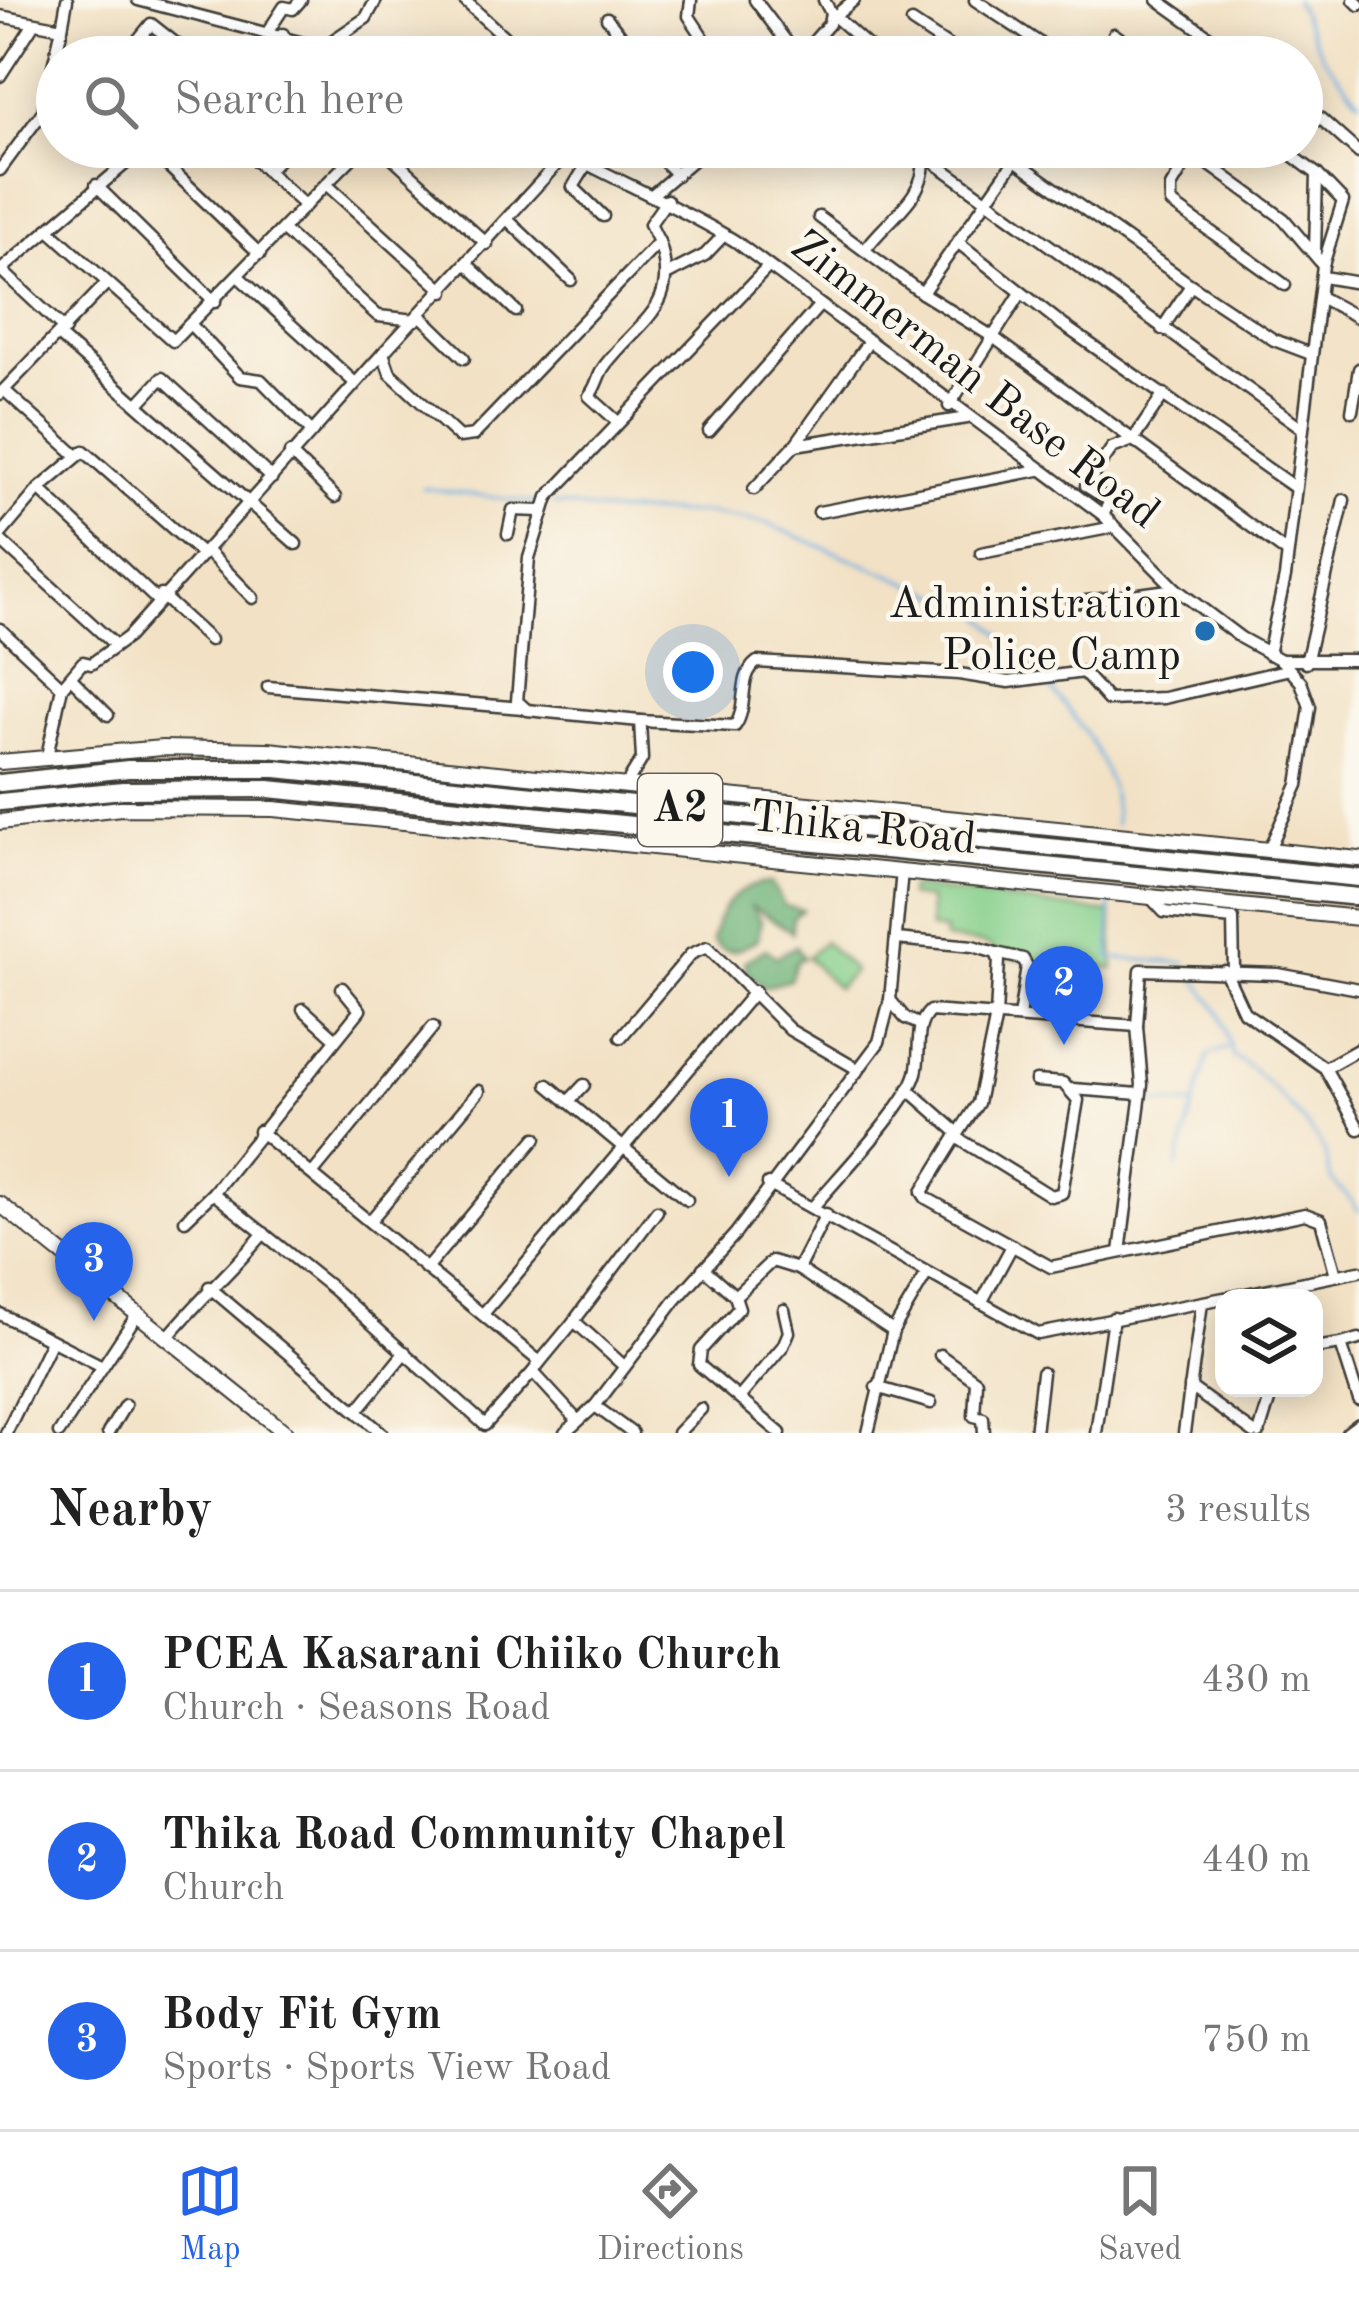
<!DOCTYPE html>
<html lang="en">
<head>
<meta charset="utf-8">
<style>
	:root { --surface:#fff; --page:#f2f2f2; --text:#222; --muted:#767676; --line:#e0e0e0; --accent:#2563eb }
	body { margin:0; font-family:"Old Standard TT",serif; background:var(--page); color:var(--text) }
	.controls { position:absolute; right:36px; bottom:36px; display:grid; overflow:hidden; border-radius:24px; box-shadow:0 6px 30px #0003 }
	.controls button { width:108px; height:108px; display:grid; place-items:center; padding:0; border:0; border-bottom:3px solid var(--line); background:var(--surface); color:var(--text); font:60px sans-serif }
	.you { position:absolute; left:693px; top:672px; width:42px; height:42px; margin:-30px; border:9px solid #fff; border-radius:50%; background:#1a73e8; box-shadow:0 0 0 18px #1a73e833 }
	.badge { display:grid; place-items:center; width:78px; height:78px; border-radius:50%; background:var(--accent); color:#fff; font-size:39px; font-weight:700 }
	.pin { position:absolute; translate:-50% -99px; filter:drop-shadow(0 3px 6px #0008) }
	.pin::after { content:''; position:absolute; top:63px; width:42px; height:36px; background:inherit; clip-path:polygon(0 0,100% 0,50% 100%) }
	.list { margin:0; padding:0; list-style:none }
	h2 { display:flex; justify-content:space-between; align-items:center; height:156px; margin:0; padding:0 48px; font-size:51px }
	h2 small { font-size:39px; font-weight:400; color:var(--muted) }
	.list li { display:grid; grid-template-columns:78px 1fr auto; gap:36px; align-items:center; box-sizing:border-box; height:180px; padding:0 48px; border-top:3px solid var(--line) }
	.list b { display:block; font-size:45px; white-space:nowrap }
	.list p { margin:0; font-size:39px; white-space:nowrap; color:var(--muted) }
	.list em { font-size:39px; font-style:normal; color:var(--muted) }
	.icon { flex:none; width:66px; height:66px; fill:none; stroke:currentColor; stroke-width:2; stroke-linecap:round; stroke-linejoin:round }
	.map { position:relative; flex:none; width:1359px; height:1433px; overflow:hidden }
	.search { position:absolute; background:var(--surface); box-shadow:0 6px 30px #0003; left:36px; right:36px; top:36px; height:132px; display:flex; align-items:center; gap:30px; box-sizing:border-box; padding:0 42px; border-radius:66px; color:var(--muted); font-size:45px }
	.sheet { height:696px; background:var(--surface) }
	nav { display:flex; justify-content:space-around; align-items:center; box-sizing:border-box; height:168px; border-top:3px solid var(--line); background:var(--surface); font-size:33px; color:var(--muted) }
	nav a { display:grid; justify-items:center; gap:6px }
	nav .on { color:var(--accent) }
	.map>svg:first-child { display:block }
	.green { fill:#87d08c; stroke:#527654; stroke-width:3 }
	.forest { fill:#6db278; stroke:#44674a; stroke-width:3 }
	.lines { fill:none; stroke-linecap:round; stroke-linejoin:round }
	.stream { stroke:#6bade0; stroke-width:3 }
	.minor-casing { stroke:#3c3a35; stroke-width:15 }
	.major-casing { stroke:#3c3a35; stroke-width:18 }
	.highway-casing { stroke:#3c3a35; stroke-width:21 }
	.minor { stroke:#fff; stroke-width:10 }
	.major { stroke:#fff; stroke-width:14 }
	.highway { stroke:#fff; stroke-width:16 }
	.poi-dot { fill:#1f6fb2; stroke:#fbf7ec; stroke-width:4.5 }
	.labels { text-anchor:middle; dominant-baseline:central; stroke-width:9; stroke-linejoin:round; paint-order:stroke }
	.shield { fill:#fbf7ec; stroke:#5f5e5a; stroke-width:3 }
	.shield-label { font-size:42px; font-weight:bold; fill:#1c1c1c }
	.street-label { font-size:45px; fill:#1c1c1c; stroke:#fbf7ec }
	.poi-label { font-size:45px; fill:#1c1c1c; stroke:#fbf7ec; text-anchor:end }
</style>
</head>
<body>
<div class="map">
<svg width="1359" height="1433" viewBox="0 0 1359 1433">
	<rect width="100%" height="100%" fill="#fbf7ec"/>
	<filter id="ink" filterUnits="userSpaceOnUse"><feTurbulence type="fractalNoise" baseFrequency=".00833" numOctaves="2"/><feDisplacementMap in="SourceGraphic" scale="24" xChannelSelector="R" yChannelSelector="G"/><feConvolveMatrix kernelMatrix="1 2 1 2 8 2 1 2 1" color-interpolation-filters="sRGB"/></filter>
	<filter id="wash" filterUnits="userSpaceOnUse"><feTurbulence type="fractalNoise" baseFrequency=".004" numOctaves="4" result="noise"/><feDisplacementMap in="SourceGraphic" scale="48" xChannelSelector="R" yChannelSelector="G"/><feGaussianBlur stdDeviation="2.7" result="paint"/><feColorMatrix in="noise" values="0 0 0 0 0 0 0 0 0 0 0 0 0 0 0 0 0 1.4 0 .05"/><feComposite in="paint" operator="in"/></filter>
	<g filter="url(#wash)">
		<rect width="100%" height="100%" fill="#f2e1c4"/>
		<g class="green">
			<polygon points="910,887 1111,913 1114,969 1008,958 985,944 944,939 945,931 930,929 929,899 908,896"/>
			<polygon points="824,941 854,971 837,988 807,957"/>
		</g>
		<g class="forest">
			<path d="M771,883L785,906L802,910L793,918L792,932L750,905L761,921L758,939C740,950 728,958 712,941C719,906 736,885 771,883Z"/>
			<polygon points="796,946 803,958 796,961 790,980 765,987 748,974 745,961 766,949 776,957"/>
		</g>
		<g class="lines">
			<g class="stream">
				<polyline points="1295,0 1323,57 1359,100"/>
				<polyline points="423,488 537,503"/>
				<polyline points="553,504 613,512 705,513 765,523 979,612 1037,672"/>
				<path d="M1046,683C1080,722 1118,771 1115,825"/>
				<polyline points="1110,901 1110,958 1186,963"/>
				<path d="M1195,978L1220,1013L1233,1057C1254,1065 1312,1127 1323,1149C1328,1158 1327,1177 1335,1184C1344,1193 1351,1198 1359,1211"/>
				<polyline points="1145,1102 1194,1105 1208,1055 1227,1048"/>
				<polyline points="1177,1167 1194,1105"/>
			</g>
		</g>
	</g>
	<g filter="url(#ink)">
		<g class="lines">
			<defs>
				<g id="minor">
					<polyline points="138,0 357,57"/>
					<polyline points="464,0 526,57"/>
					<polyline points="691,0 689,16 716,57"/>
					<polyline points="755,0 798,57"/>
					<polyline points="975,0 1044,46"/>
					<polyline points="1158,0 1238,57"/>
					<polyline points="1354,0 1359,5"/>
					<polyline points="831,13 880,57"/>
					<polyline points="0,16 62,28 67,0"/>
					<polyline points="835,16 854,0"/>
					<polyline points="607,18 638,57"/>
					<polyline points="912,22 965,57"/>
					<polyline points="269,30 284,7 293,9 301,0"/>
					<polyline points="1114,34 1146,57"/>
					<polyline points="326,45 366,18 376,0"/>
					<polyline points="564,55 566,57"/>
					<polyline points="124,57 151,24 193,57"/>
					<polyline points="258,57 283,34"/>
					<polyline points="800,57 829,24 831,13 824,0"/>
					<polyline points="0,76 33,25"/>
					<polyline points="1302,102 1359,153"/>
					<polyline points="57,114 44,105 62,28"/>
					<polyline points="101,147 125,162"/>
					<polyline points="148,147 260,254"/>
					<polyline points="241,147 305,206"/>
					<polyline points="363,147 326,184 444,291"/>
					<polyline points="381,147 487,244"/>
					<path d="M555,147C615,180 676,205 735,241L1103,515L1176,589L1241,638L1281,660L1301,682L1310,707L1298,785L1269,849"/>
					<polyline points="650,147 677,175"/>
					<polyline points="995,147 1015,160"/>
					<polyline points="1185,147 1284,219 1323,265 1285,577 1268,654"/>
					<polyline points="1281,147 1317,174 1315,252"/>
					<polyline points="567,153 383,353 390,373 459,437 474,435 659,242 650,224 667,200"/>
					<polyline points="1191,154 1171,187 1171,203 1285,285"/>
					<polyline points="938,165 1302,428"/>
					<polyline points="586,166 573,187 603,216"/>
					<polyline points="0,170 47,106"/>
					<polyline points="268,170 291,147"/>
					<polyline points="1317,174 1343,201 1323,265"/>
					<polyline points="96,185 215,302"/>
					<polyline points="653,194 708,147"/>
					<polyline points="819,217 922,293 993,337 949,406"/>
					<polyline points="509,221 571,280"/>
					<polyline points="283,230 378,316 416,320"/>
					<polyline points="50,231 173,341 326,184"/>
					<polyline points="960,244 1063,325 1294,487"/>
					<path d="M865,250C884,222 929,195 923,158L910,147"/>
					<polyline points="467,264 516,311"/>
					<polyline points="1,270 65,330"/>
					<polyline points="0,271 145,147"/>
					<polyline points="668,274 705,255 724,235"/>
					<polyline points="239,277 355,383"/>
					<polyline points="1323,277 1359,283"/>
					<polyline points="922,293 1015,160 1191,285"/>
					<polyline points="1021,293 993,337 1286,552"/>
					<polyline points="1320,297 1359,318"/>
					<polyline points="420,315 464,358"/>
					<polyline points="192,326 240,377 261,380 311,431"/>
					<polyline points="1162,329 1191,285 1274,340 1311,354"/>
					<polyline points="59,336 296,544"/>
					<polyline points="4,390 75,454"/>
					<polyline points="0,394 105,285"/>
					<polyline points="138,404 162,378 272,478"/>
					<polyline points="1352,411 1359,369"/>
					<path d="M618,422L589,396C598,385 597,375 606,364C641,319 681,306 659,242"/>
					<polyline points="709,431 818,307"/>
					<polyline points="795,445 967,418"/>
					<polyline points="290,453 335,497"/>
					<polyline points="39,489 157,600"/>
					<polyline points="754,489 795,445 867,344"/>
					<polyline points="819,512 1039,470"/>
					<polyline points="1103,515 1110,501 1086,486 1112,448 1133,440 1164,394"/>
					<polyline points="508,534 513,510 540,511"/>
					<polyline points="0,535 39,489 84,451 203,555"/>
					<polyline points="0,540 114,644"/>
					<polyline points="207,551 253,598"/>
					<polyline points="981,553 1114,527"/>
					<polyline points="161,595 210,640"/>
					<polyline points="1072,603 1176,589"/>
					<polyline points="0,629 62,687 47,756"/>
					<polyline points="1281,660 1359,660"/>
					<polyline points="1306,663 1344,500"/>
					<polyline points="71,678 108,715"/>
					<polyline points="62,687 83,662 91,664 128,637 383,353"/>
					<polyline points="268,687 523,708"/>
					<path d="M640,721L735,726C749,706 737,677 757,662L959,674L1009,682L1083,672L1108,700L1164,698L1286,670"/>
					<polyline points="626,785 642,759 640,721 527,710 517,701 529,558 548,497 768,267"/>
					<polyline points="1151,898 1164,912 1233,919 1234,972"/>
					<polyline points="896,939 973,946 996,953 999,960 996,1016 978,1103 956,1137"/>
					<polyline points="996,953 1023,959 1027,966 1019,1017"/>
					<polyline points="1225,971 1244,1012 1325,1068 1359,1129"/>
					<polyline points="890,1000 905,1018 919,1024"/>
					<polyline points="303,1009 336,1039"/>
					<polyline points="621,1037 691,954 707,947 790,1030 859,1070"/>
					<polyline points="1325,1068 1359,1049"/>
					<polyline points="1036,1081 1063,1083 1078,1100 1062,1193 1051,1196 956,1137 922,1192 926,1198 1051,1267 1305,1214 1321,1220 1336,1275"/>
					<polyline points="548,1085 687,1200"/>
					<polyline points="908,1089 957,1132"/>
					<polyline points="1073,1089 1139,1094"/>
					<polyline points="568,1102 584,1085"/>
					<polyline points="259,1131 540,1362 533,1372 577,1420"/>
					<polyline points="313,1173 433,1027"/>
					<polyline points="768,1184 1038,1334 1224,1298"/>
					<polyline points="213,1193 333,1289 485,1425 533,1372"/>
					<path d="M813,1207C838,1177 907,1106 916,1073C922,1051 913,1027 930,1011L1137,1026"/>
					<polyline points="185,1220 213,1193 360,1010 342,988"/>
					<polyline points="370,1221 479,1091"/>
					<polyline points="1120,1252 1142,1085 1137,1026 1141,970 1278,974 1359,989"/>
					<polyline points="703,1268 735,1296 739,1308 701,1350 699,1365 780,1433"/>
					<polyline points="426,1269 536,1138"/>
					<polyline points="798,1269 826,1214"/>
					<polyline points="209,1287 382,1433"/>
					<polyline points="735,1296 772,1261 798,1269 893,1331"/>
					<polyline points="1226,1298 1359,1271"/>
					<polyline points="981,1303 1012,1246"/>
					<polyline points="0,1314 102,1366"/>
					<polyline points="483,1314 755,991"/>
					<path d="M167,1338C199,1299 232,1271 264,1233"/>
					<polyline points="1341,1344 1359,1339"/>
					<polyline points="1314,1348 1341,1344 1359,1400"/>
					<polyline points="940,1355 976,1381 974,1416 983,1418 984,1433"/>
					<polyline points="540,1362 574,1321"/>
					<polyline points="624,1366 574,1321 657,1211"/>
					<polyline points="876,1387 931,1403"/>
					<polyline points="1190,1387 1254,1433"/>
					<polyline points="739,1398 783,1346 789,1332 784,1310"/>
					<polyline points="595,1406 632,1433"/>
					<polyline points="357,1411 405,1352"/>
					<polyline points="6,1433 51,1341"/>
					<polyline points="59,1433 138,1313"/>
					<polyline points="108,1433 125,1405"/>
					<polyline points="565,1433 595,1406 675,1301 736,1233 879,1042 890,1000 902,871"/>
					<polyline points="678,1433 701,1409"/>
					<polyline points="868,1433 893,1331 927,1273"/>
					<polyline points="1035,1433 1042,1373"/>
					<polyline points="1096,1433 1113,1318"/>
					<polyline points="1184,1433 1202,1303"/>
					<polyline points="1259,1433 1273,1388"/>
					<polyline points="1347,1433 1359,1424"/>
				</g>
				<g id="major">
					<polyline points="0,762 162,748 268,750 1359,859"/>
					<polyline points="0,822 121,808 274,809 1359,918"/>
					<polyline points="0,1204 286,1433"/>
				</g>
				<g id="highway">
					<polyline points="0,783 128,769 276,769 1359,878"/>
					<polyline points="0,802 123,790 269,789 1359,897"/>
				</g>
			</defs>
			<use href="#minor" class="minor-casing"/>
			<use href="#major" class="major-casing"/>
			<use href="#highway" class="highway-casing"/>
			<use href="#minor" class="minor"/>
			<use href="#major" class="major"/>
			<use href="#highway" class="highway"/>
		</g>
	</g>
	<circle class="poi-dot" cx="1205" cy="631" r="12"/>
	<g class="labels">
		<rect class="shield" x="638" y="774" width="84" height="72" rx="9"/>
		<g class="shield-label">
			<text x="680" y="810">A2</text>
		</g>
		<g class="street-label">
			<text transform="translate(974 381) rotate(38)">Zimmerman Base Road</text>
			<text transform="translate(863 830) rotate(6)">Thika Road</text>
		</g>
		<g class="poi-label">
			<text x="1181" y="605">Administration<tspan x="1181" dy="52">Police Camp</tspan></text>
		</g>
	</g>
</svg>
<div class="controls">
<button><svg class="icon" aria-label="layers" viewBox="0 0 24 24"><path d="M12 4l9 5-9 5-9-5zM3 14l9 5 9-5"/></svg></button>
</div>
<div class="you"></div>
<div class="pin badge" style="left:729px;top:1177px">1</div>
<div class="pin badge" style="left:1064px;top:1045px">2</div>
<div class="pin badge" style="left:94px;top:1321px">3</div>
<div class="search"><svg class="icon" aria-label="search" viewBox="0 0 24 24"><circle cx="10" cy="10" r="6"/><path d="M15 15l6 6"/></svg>Search here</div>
</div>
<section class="sheet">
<h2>Nearby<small>3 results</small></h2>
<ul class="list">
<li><span class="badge">1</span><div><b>PCEA Kasarani Chiiko Church</b><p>Church · Seasons Road</p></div><em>430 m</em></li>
<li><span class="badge">2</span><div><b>Thika Road Community Chapel</b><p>Church</p></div><em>440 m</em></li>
<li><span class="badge">3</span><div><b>Body Fit Gym</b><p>Sports · Sports View Road</p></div><em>750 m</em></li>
</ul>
</section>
<nav>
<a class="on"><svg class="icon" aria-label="map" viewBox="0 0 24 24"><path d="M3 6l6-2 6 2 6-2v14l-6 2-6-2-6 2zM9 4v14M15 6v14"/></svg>Map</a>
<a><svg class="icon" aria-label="directions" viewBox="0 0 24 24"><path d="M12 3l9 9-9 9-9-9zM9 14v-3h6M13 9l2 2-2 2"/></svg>Directions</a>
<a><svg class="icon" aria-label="saved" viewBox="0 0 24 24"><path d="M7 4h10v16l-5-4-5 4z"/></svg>Saved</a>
</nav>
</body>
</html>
